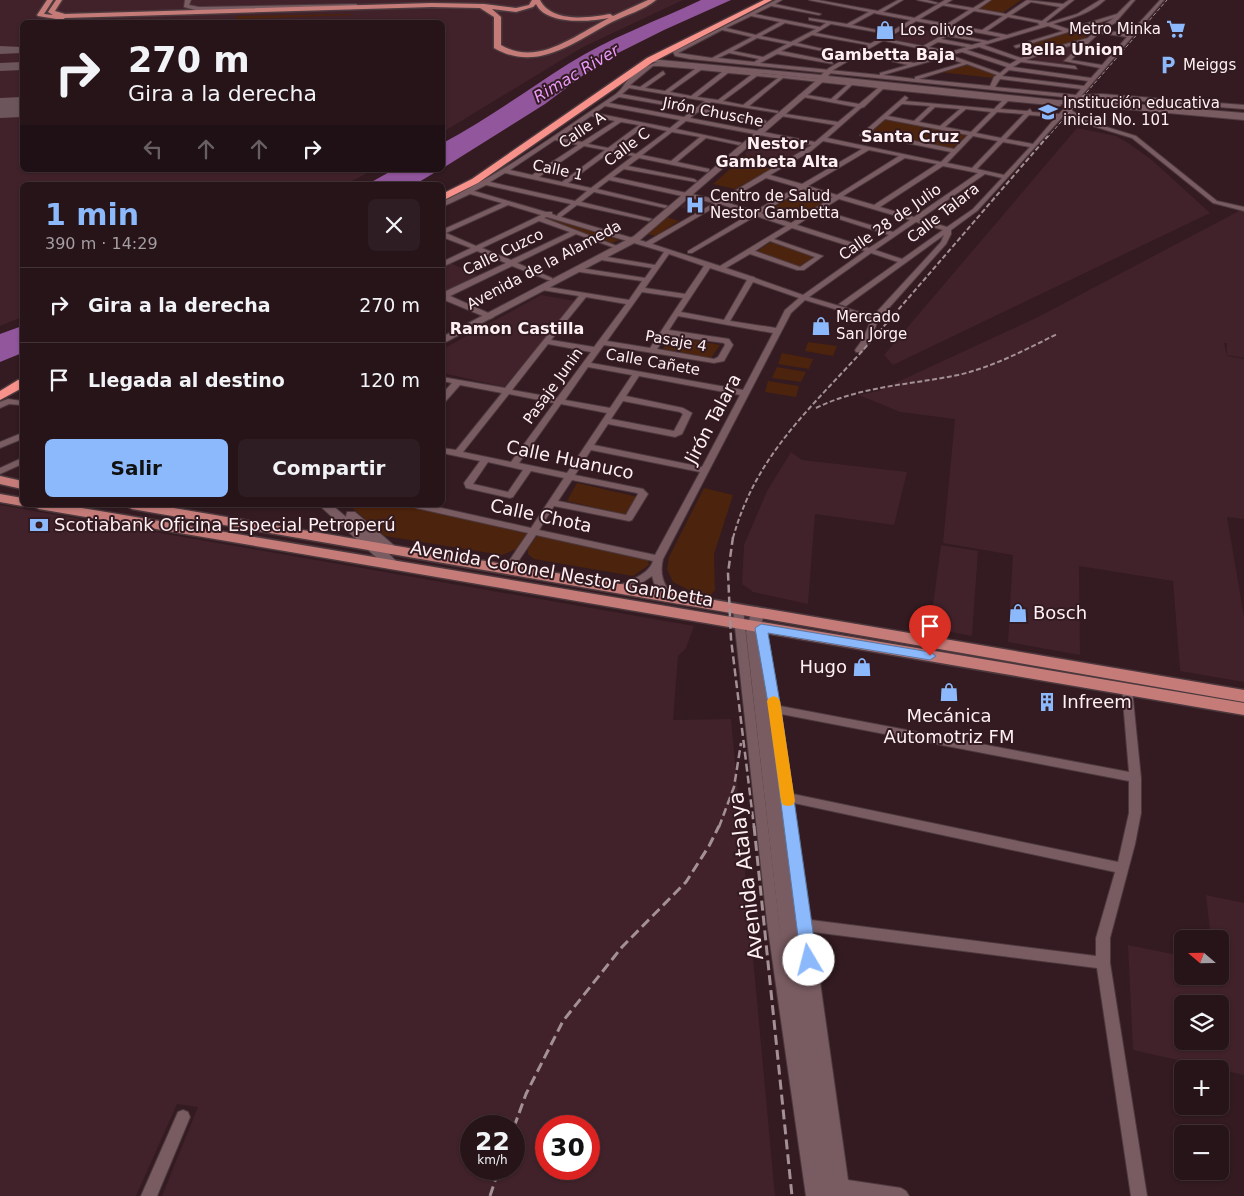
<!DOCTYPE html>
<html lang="es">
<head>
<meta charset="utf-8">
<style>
  :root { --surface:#261419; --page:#2e1d22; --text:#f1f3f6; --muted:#a49ea2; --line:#423338; --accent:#8bb9fc }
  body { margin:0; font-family:"DejaVu Sans",sans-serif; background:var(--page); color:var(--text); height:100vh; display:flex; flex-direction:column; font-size:19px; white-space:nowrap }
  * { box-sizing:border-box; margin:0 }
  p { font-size:16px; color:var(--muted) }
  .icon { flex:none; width:28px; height:28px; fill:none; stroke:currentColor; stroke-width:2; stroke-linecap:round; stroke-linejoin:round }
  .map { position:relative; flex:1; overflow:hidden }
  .drawer { position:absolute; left:20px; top:182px; width:425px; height:325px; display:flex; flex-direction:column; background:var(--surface); border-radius:8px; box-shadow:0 1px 4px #0004,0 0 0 1px var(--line) }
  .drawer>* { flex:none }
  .top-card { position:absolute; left:20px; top:20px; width:425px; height:152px; border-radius:8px; box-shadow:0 1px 4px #0004,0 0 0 1px var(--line); background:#261419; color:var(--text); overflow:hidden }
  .needle { width:32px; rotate:290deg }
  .tools { position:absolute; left:1174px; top:930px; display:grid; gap:10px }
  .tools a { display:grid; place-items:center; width:55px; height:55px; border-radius:8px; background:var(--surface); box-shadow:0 1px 4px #0004,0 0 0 1px var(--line); font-size:25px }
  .speed { position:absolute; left:460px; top:1115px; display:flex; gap:10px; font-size:25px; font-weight:700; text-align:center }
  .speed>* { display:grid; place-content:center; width:65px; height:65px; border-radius:50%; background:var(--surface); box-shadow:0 1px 4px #0004,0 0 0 1px var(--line); line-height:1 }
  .speed small { font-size:12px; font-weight:400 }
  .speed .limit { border:8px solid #d22; background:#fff; color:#111 }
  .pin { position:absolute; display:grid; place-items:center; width:42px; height:42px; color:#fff; margin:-51px -21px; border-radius:50% 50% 50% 0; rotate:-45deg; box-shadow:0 0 5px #0007 }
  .pin .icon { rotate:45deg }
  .me { position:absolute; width:55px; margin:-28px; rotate:352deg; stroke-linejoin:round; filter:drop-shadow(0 0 4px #0008) }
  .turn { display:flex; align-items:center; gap:18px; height:105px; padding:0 25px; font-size:22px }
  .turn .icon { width:65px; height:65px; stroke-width:2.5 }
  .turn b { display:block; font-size:35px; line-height:42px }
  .lanes { display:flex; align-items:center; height:48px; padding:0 25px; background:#0003; justify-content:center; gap:25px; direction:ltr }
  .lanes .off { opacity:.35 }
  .round { display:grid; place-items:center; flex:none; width:52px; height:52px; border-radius:8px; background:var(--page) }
  .overview { display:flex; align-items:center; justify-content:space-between; height:85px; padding:0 25px }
  h1 { font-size:30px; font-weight:700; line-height:38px; color:var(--accent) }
  .button { display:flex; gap:10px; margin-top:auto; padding:10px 25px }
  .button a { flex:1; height:58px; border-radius:8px; background:var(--accent); color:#111; font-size:20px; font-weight:700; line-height:58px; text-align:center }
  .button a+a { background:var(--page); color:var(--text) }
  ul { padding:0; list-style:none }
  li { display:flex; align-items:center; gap:15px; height:75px; padding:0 25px; border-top:1px solid var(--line) }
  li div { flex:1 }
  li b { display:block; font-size:19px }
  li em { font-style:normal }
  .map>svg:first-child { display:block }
  .built { fill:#41222a; fill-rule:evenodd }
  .green { fill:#4c230c }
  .water { fill:#92569d }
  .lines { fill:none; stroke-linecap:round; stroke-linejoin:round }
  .taxiway { fill:#6c565b; fill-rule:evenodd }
  .runway { fill:#6c565b; fill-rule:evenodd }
  .street-casing { stroke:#4c393e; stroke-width:2 }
  .secondary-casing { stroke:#4c393e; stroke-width:2 }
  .primary-casing { stroke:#4c393e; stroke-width:3 }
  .highway-casing { stroke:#4c393e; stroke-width:3 }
  .street { fill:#795c62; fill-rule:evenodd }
  .secondary { fill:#795c62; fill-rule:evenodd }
  .primary { fill:#c57c79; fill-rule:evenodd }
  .highway { fill:#f79189; fill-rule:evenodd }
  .rail-far3 { stroke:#a49195; stroke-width:1; stroke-dasharray:4 2; stroke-linecap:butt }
  .rail-far2 { stroke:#a49195; stroke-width:2; stroke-dasharray:5 2.5; stroke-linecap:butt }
  .rail-far1 { stroke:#a49195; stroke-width:2.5; stroke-dasharray:8 4; stroke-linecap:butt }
  .rail { stroke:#a49195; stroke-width:3; stroke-dasharray:10 5; stroke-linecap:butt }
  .route { fill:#8bb9fc; stroke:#5a78a4 }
  .slow { fill:#f59e0b }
  .labels { text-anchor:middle; stroke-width:4; stroke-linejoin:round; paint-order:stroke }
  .far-poi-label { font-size:15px; fill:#fef0f3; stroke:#331b21; text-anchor:start }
  .far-street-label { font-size:15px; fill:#fef0f3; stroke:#331b21 }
  .far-neighbourhood-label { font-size:16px; font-weight:bold; fill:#fef0f3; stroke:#331b21 }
  .far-water-label { font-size:16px; font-style:italic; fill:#eb9afa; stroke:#331b21 }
  .street-label { font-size:18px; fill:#fef0f3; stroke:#331b21 }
  .poi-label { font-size:18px; fill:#fef0f3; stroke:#331b21; text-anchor:start }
  .near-street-label { font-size:21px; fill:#fef0f3; stroke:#331b21 }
</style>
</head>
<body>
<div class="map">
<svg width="1244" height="1196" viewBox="0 0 1244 1196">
  <rect width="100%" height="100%" fill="#331b21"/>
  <g class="built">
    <polygon points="0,0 683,0 583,47 443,132 442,22 22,22 22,170 373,170 344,185 22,185 22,317 0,326"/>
    <polygon points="910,27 942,34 923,45 889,39"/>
    <polygon points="1073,45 1080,45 1063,61 1069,67 1030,62 1036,57"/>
    <polygon points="1077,128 1116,136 1128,143 1152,160 1210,213 893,365 884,355"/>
    <polygon points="769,136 811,144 811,145 784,161 746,155 745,153 765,137"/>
    <polygon points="692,198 708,202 711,203 695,212 680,207"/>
    <polygon points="1239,211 1244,211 1244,358 1227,355 1227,343 1224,343 1227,356 1244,359 1244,519 1227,517 1244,617 1244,682 1180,671 1173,581 1079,566 1080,655 1008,642 1013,555 943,543 955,419 900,412 859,395 878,391 1038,317"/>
    <polygon points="450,263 477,275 445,292 443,291 443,267"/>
    <polygon points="541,295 575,301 504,387 443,373 443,349"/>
    <polygon points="791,452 802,460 907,472 894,525 815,514 808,604 753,592 742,584 744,545 767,491"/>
    <path d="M0 505 694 626 686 648 678 656 673 720 731 719 775 1196H162L198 1107 177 1104 136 1196H0ZM471 1126H514V1169H471ZM546 1126H589V1169H546Z"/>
    <polygon points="941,545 978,551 972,636 930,628"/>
    <path d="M1206 895 1244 903V1075L1133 1050 1128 945 1182 956V976H1220V939H1211ZM1182 1004H1220V1041H1182Z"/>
  </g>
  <g class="green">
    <polygon points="992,0 1021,0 1001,14 977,9"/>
    <polygon points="349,14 353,15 236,19 237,16"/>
    <polygon points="1100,22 1108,23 1081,40 1038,53 1019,47"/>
    <polygon points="966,64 996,74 993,78 939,72"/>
    <polygon points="886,118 967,134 951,150 868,133"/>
    <polygon points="746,155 770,159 762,166 772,169 735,189 713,184"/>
    <polygon points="805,189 833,197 803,216 774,207"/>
    <polygon points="666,217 679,221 656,236 647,234"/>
    <polygon points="551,218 619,240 612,243 547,220"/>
    <polygon points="772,241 816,256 800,267 756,252"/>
    <polygon points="671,336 720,345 711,358 663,349"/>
    <polygon points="808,342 837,346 833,356 805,351"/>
    <polygon points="782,353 813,359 809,369 778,364"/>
    <polygon points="777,367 806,372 801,382 772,378"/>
    <polygon points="768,381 799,386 796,397 765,392"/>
    <polygon points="577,483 638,497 627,515 567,501"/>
    <polygon points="704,488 733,495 714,554 715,590 711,595 689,590 673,582 667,569 669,557"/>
    <polygon points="349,505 404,505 524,530 527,533 517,549 502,555 385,536"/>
    <polygon points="541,535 645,558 648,561 649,565 633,576 534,559 528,554 528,549 536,537"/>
  </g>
  <g class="water">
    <path d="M701 0H731L664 30 602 61 545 104 443 168V143C486 120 526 91 568 64 609 38 657 21 701 0Z"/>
    <polygon points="393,170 439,170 414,185 366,185"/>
    <polygon points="22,326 22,353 0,362 0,334"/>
  </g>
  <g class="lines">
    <g class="taxiway">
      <polygon points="0,46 22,47 22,53 0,54"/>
      <polygon points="22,62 22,70 0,71 0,63"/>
    </g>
    <polygon class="runway" points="22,97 22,117 0,118 0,98"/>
    <g class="street-casing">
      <g id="street">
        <path d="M776 0H782L775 4 821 14 819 15 771 6 755 14 820 27 826 23 809 20V18L847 24 869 12 809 0H818L878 11 898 0H903L883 12 947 24 969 10 941 5 943 3 973 8 986 0H991L978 9 1006 14 1027 0 1063 4 1069 0H1074L1046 22 1048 23 1077 14 1100 0H1105C1090 14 1072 18 1053 24L1068 29 1117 14 1131 0H1135L1115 23 1103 30 1129 34 1160 0H1164L1082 95 1102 94 1244 105V109L1102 98 1079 99 1070 109 1087 121 1136 136 1217 201 1244 207V211L1213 203 1132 138 1083 123 1067 112 977 211 951 230V234L946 244 878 320 871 339 862 352H856L855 350 863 339 871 320 805 300 791 313 663 559C659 575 664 584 673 597L672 599H664L654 583 652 576 643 582 624 591 620 592 615 589 616 587C628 581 649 575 653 561L536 535 511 572H505L503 570 528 533 416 508 411 505H428L531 528 564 478 531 471 513 497 510 498 466 488 464 483 480 461 442 453V448L456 450 502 393 460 385 445 402H442V394L452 383 442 381V377L505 388 579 296 542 290V286L629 300 642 281 580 272 577 270 580 268 645 278 652 268 601 260 598 258 601 256 655 265 664 252 547 217 544 218 617 246 612 247 576 234 517 263 552 278V280H548L512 266 450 296 493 315 494 317 490 319 442 299V293L506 263 477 251 442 267V262L471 248 442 237V230L502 203 470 194 442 207V202C505 172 559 132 616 94 621 90 623 86 627 81 634 73 648 64 659 62L754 72 758 70 760 73 1058 103 1061 105 1060 106 1008 101 1000 109 1027 111 1030 109 1032 112 1059 114 1073 98 690 59 675 56 673 52ZM1031 2 1060 7 1042 21 1011 15ZM974 11 1003 16 982 30 952 25ZM874 13 878 14 1001 37 988 41 951 34 952 32 950 31 923 46 881 38V40L944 54 914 63 857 51V53L908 65 880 73V75L760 63 777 54 833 64 831 61 781 51 793 45 847 56 849 55 797 43 812 35 874 46 872 44 816 33 831 24 887 34V32L852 25ZM751 16 780 22 756 35 726 28ZM1008 17 1039 23 1038 24 1040 25 1007 35 987 31ZM1114 18 1096 30 1088 38 1047 49 1021 58 984 45 1048 26 1063 31 1014 46 1016 48ZM785 23 816 29 791 42 761 36ZM722 30 752 37 712 58 678 53ZM1099 33 1127 37 1102 65 1071 60ZM947 36 982 42 972 45 941 39ZM757 38 787 44 763 57 733 51ZM938 42 967 47 950 52 929 47ZM1084 42 1064 61 1100 68 1091 78 1013 67 1021 62 1077 69 1075 66 1026 60 1051 51ZM979 47 1017 60 1010 64 967 50ZM962 52 1007 67 1000 73 950 55ZM729 53 759 59 754 62 718 58ZM945 57 962 63 915 77V79L883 75ZM967 64 997 75 994 77 990 86 919 79ZM653 66H659L695 69 665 91 645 88 665 74 663 71 640 87 630 85ZM701 70 722 72 691 96 670 92ZM1009 70 1088 81 1084 86 1002 76ZM728 73 751 75 718 100 697 97ZM757 76 778 78 743 105 723 101ZM783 78 847 85 831 99 801 94 798 96 856 107 838 122 779 113 778 114 781 116 835 125 815 142 690 118 698 112 766 123V121L764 120 702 109 711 102 778 113V111L749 106ZM1000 79 1081 89 1076 95 995 87ZM852 85 878 88 859 104 836 100ZM629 88 705 101 696 108 622 94ZM883 89 1002 101 994 109 905 101 908 98 905 96 860 135 863 137 867 135 951 152 941 162 827 138 861 108 864 107ZM619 97 693 110 684 117 609 103ZM902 104 930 106 914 121 888 116ZM605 106 680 120 670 128 595 113ZM935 107 960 109 940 126 919 122ZM966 109 991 112 971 132 945 127ZM997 112 1024 114 1001 138 976 133ZM1029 115 1056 117 1033 144 1006 139ZM591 116 615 121 582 142 559 138ZM885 119 968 135 954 149 870 132ZM686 121 812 145 719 200 613 177 624 169 696 182 697 181 694 179 628 166 639 158 707 172 709 171V169L677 162 706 138 739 145 742 143 676 129ZM621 122 639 125 608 148 588 144ZM645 126 667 131 636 154 614 149ZM672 132 700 137 671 161 642 155ZM973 136 998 141 972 168 947 163ZM555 140 578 145 532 175 510 170ZM823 141 862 149 802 184 770 175 811 151ZM1003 142 1030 147 1004 175 977 169ZM584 146 605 150 562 182 539 177ZM869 150 899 156 837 195 808 186ZM610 152 633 156 591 188 568 183ZM905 158 937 164 874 205 843 196ZM943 166 978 173 914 217 880 207ZM505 173 587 191 575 201 490 182ZM985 174 1002 178 973 209 947 227 920 219ZM766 178 797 187 755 211 725 202ZM609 180 714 203 646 242 561 217 577 205 649 221 652 219 581 202 594 192 665 208 668 206 597 189ZM486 185 571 204 558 214 557 216 552 214V212H546L474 191ZM803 189 833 197 791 223 761 213ZM839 199 910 220 893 232 821 210ZM720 204 750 214 688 251V253H692L756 216 786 226 720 266 652 244ZM508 205 541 215 476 246 446 233ZM817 212 889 235 869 248 797 225ZM539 221 570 232 511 260 482 248ZM916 222 943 230 902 259 875 250ZM792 228 865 251 803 295 755 278 754 277 750 276 726 268 750 254 797 270H804L823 256 774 239ZM944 235 941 242 873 316 809 297 871 253 898 262 839 304 846 306ZM770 241 815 257 800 267 755 251ZM669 254 704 266 685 294 645 288ZM710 268 747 280 724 320 681 312ZM753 282 799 298 785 310 776 328 730 321ZM642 292 683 298 650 348 607 341ZM586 297 626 304 594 347 551 340ZM678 316 773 333 743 390 591 363 604 345 714 363 724 361 733 345 729 339 669 330ZM667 335 724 343 725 345 718 357 714 359 657 349ZM548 344 591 352 557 398 512 390ZM588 367 632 375 610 408 565 400ZM639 376 740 395 702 467 594 445 608 424 675 437 682 434 692 413 683 408 626 396ZM509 394 554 403 511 462 463 452ZM623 401 680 412 683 414 674 431 611 419ZM561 404 607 413 567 473 519 463ZM591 450 700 472 655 555 539 530 554 506 629 521 632 520 648 494 643 489 575 475ZM488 462 523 470 508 492 473 484ZM572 480 637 493 638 494 626 515 558 501Z"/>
        <polygon points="917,0 927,0 938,3 936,4"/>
        <polygon points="1083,102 1244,116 1244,120 1081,105 1081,103"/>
        <polygon points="8,399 22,401 22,405 9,404 0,408 0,402"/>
        <polygon points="22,433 22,439 0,448 0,442"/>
        <polygon points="22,458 22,464 0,474 0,468"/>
        <polygon points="738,606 743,609 779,922 822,1196 806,1196 767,922 733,609"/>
        <path d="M761 624 766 627 780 706 1129 772 1122 689 1123 686H1131L1132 689 1141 778V813L1135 844 1110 938V963L1147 1196H1131L1097 968 813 932 848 1180 901 1188 906 1191 909 1196H835L769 709 756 627ZM781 714 1129 781V813L1118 862 793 794ZM794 803 1115 872 1096 938V956L811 920Z"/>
        <polygon points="183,1110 188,1112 190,1117 157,1196 141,1196 178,1112"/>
      </g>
    </g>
    <g class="secondary-casing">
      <g id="secondary">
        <polygon points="185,0 191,0 189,5 199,7 356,4 359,6 356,8 199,11 184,7"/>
        <polygon points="945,0 952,0 833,70 828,76 1056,100 1109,102 1244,113 1244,117 1109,106 1056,104 825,80 640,240 442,344 442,337 634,236 818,79 652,62 650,61 650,59 821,75 829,68"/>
        <polygon points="319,505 332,505 346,517 347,512 355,512 397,548 399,551 397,554 389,554 401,566 399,569 389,569"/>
        <polygon points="757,607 762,609 764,612 760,632 797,924 841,1196 819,1196 779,924 746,632 752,609"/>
      </g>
    </g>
    <g class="primary-casing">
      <g id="primary">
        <path d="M47 0H53L44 14 53 15 48 12 56 0H62L55 11 65 14 432 3 484 4 516 8 529 5 532 0H540C552 23 589 18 610 14L613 16 648 0H656C644 10 626 15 612 22 574 42 537 73 494 48V17L480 8 432 7 65 18 62 20 38 16 37 15ZM536 4C546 25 589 22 609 18 575 35 538 67 501 45V17L492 9 516 12 533 7Z"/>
        <polygon points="0,476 22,481 22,489 0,484"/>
        <polygon points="0,494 22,498 22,505 26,505 22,506 0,502"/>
        <polygon points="32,505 64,505 1244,703 1244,715 39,509"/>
        <polygon points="125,505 156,505 1244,690 1244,702 132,509"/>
      </g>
    </g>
    <g class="highway-casing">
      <g id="highway">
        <polygon points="764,0 772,0 653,62 478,183 442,201 442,194 472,179 647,58"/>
        <polygon points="18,380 22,380 22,388 0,400 0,391"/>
      </g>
    </g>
    <use href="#street" class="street"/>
    <use href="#secondary" class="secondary"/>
    <use href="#primary" class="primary"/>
    <use href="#highway" class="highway"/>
    <polyline class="rail-far3" points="1047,138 1167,0"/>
    <g class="rail-far2">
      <path d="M816 408C861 386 909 385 958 375 993 367 1025 350 1057 334"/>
      <path d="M733 538C757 451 815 405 872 340 931 272 989 204 1048 136"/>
    </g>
    <g class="rail-far1">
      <polyline points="733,537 728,573 731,639 754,827"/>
      <polyline points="719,827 734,787 741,743"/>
    </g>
    <g class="rail">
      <polyline points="754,826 792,1196"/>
      <polyline points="514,1127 526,1094 563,1021 622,947 686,882 709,846 719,826"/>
      <polyline points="490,1196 499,1169"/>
    </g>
  </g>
  <polygon class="route" points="761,624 930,652 936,656 930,660 768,633 781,709 817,960 814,965 809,967 804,965 801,960 769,709 755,628"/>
  <polygon class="slow" points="774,696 778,698 780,701 795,801 793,805 788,806 783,805 781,801 767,701 769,698"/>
  <defs>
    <g id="supermarket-bare" transform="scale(1.5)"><path d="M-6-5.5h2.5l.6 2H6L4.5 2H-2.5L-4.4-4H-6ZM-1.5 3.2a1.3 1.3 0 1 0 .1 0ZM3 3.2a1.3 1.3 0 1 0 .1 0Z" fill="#8bb9fc" stroke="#331b21" stroke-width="2.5" paint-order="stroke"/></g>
    <g id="shop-bare" transform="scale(1.5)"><path d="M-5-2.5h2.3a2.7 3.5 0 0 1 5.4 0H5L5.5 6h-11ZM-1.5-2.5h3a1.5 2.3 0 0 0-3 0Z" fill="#8bb9fc" stroke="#331b21" stroke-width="2.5" paint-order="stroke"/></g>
    <g id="parking-bare" transform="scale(1.5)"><path d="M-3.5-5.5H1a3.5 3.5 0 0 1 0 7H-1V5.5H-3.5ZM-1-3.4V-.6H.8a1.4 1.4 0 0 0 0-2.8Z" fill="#8bb9fc" stroke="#331b21" stroke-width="2.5" paint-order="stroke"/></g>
    <g id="school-bare" transform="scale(1.5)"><path d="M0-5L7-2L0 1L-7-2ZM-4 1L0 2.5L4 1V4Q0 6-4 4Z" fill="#8bb9fc" stroke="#331b21" stroke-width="2.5" paint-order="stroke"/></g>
    <g id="hospital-bare" transform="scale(1.5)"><path d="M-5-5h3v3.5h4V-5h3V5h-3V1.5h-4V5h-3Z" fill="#8bb9fc" stroke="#331b21" stroke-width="2.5" paint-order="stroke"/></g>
    <g id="bank-bare" transform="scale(1.5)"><path d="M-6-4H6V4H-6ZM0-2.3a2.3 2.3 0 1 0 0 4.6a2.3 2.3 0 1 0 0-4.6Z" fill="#8bb9fc" stroke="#331b21" stroke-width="2.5" paint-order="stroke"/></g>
    <g id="building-bare" transform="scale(1.5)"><path d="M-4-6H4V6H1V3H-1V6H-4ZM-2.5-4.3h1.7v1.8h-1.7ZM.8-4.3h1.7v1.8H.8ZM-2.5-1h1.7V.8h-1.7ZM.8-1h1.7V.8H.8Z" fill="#8bb9fc" stroke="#331b21" stroke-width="2.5" paint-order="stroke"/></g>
  </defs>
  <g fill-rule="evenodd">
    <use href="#supermarket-bare" x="1176" y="29"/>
    <use href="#shop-bare" x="885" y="30"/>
    <use href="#parking-bare" x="1168" y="65"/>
    <use href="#school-bare" x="1048" y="112"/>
    <use href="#hospital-bare" x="695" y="205"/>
    <use href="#shop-bare" x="821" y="326"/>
    <use href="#bank-bare" x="39" y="525"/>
    <use href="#shop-bare" x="1018" y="613"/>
    <use href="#shop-bare" x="862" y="667"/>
    <use href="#shop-bare" x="949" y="692"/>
    <use href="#building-bare" x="1047" y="702"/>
  </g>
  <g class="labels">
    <g class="far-poi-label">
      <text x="1161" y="34" text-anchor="end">Metro Minka</text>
      <text x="900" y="35">Los olivos</text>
      <text x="1183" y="70">Meiggs</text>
      <text x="1063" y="108">Institución educativa<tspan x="1063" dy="17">inicial No. 101</tspan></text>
      <text x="710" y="201">Centro de Salud<tspan x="710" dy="17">Nestor Gambetta</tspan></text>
      <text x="836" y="322">Mercado<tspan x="836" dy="17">San Jorge</tspan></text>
    </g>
    <g class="far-street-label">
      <text transform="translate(713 112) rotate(11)" y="5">Jirón Chusche</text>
      <text transform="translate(582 130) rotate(-34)" y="5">Calle A</text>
      <text transform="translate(627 147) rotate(-37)" y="5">Calle C</text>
      <text transform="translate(558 170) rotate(12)" y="5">Calle 1</text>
      <text transform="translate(943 213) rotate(-38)" y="5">Calle Talara</text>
      <text transform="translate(890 222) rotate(-35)" y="5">Calle 28 de Julio</text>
      <text transform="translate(503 252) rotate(-26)" y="5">Calle Cuzco</text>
      <text transform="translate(544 265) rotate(-28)" y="5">Avenida de la Alameda</text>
      <text transform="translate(676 341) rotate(10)" y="5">Pasaje 4</text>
      <text transform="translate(653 362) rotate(10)" y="5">Calle Cañete</text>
      <text transform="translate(553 386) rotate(-54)" y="5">Pasaje Junin</text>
    </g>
    <g class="far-neighbourhood-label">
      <text x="1072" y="55">Bella Union</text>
      <text x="888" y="60">Gambetta Baja</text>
      <text x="910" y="142">Santa Cruz</text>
      <text x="777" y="149">Nestor<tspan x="777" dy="18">Gambeta Alta</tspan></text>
      <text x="517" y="334">Ramon Castilla</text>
    </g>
    <g class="far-water-label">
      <text transform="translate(576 73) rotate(-31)" y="6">Rimac River</text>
    </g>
    <g class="street-label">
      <text transform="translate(713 419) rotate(-62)" y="6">Jirón Talara</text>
      <text transform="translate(570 460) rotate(12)" y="6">Calle Huanuco</text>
      <text transform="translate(541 516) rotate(12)" y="6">Calle Chota</text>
      <text transform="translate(562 574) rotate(10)" y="6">Avenida Coronel Nestor Gambetta</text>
    </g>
    <g class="poi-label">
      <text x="54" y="531">Scotiabank Oficina Especial Petroperú</text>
      <text x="1033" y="619">Bosch</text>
      <text x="847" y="673" text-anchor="end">Hugo</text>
      <text x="1062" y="708">Infreem</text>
      <text x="949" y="722" text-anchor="middle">Mecánica<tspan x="949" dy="21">Automotriz FM</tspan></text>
    </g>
    <g class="near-street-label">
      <text transform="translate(746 876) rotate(-97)" y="7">Avenida Atalaya</text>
    </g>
  </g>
</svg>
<div class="tools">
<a><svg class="needle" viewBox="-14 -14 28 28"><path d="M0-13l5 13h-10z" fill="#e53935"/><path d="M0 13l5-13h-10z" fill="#a49ea2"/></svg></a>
<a><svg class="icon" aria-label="layers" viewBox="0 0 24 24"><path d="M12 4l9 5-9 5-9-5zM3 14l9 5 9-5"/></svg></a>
<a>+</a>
<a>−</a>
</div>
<div class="speed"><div>22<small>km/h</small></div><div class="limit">30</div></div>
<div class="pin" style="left:930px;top:656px;background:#d93025"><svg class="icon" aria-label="arrive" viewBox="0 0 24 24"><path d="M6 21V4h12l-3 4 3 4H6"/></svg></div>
<svg class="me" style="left:809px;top:960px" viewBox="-20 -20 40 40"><circle r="19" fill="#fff"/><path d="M0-13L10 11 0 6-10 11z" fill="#8bb9fc"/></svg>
<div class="top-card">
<div class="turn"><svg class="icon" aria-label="right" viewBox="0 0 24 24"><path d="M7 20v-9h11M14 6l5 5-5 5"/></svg><div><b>270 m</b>Gira a la derecha</div></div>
<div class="lanes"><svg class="icon off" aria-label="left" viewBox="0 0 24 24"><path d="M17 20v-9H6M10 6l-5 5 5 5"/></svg><svg class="icon off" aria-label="ahead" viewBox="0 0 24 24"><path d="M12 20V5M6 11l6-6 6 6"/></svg><svg class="icon off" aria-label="ahead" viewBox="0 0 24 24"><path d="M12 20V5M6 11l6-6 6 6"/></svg><svg class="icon" aria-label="right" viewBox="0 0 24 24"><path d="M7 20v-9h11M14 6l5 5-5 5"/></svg></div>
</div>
<section class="drawer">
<div class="overview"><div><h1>1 min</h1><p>390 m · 14:29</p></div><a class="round"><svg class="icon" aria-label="close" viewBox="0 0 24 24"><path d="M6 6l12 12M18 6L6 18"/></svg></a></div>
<ul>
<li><svg class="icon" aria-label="right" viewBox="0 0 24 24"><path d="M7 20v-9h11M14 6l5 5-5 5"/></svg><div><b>Gira a la derecha</b></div><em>270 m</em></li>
<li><svg class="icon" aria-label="arrive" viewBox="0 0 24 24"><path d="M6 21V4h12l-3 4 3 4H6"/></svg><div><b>Llegada al destino</b></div><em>120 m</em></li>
</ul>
<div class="button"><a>Salir</a><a>Compartir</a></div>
</section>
</div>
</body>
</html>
